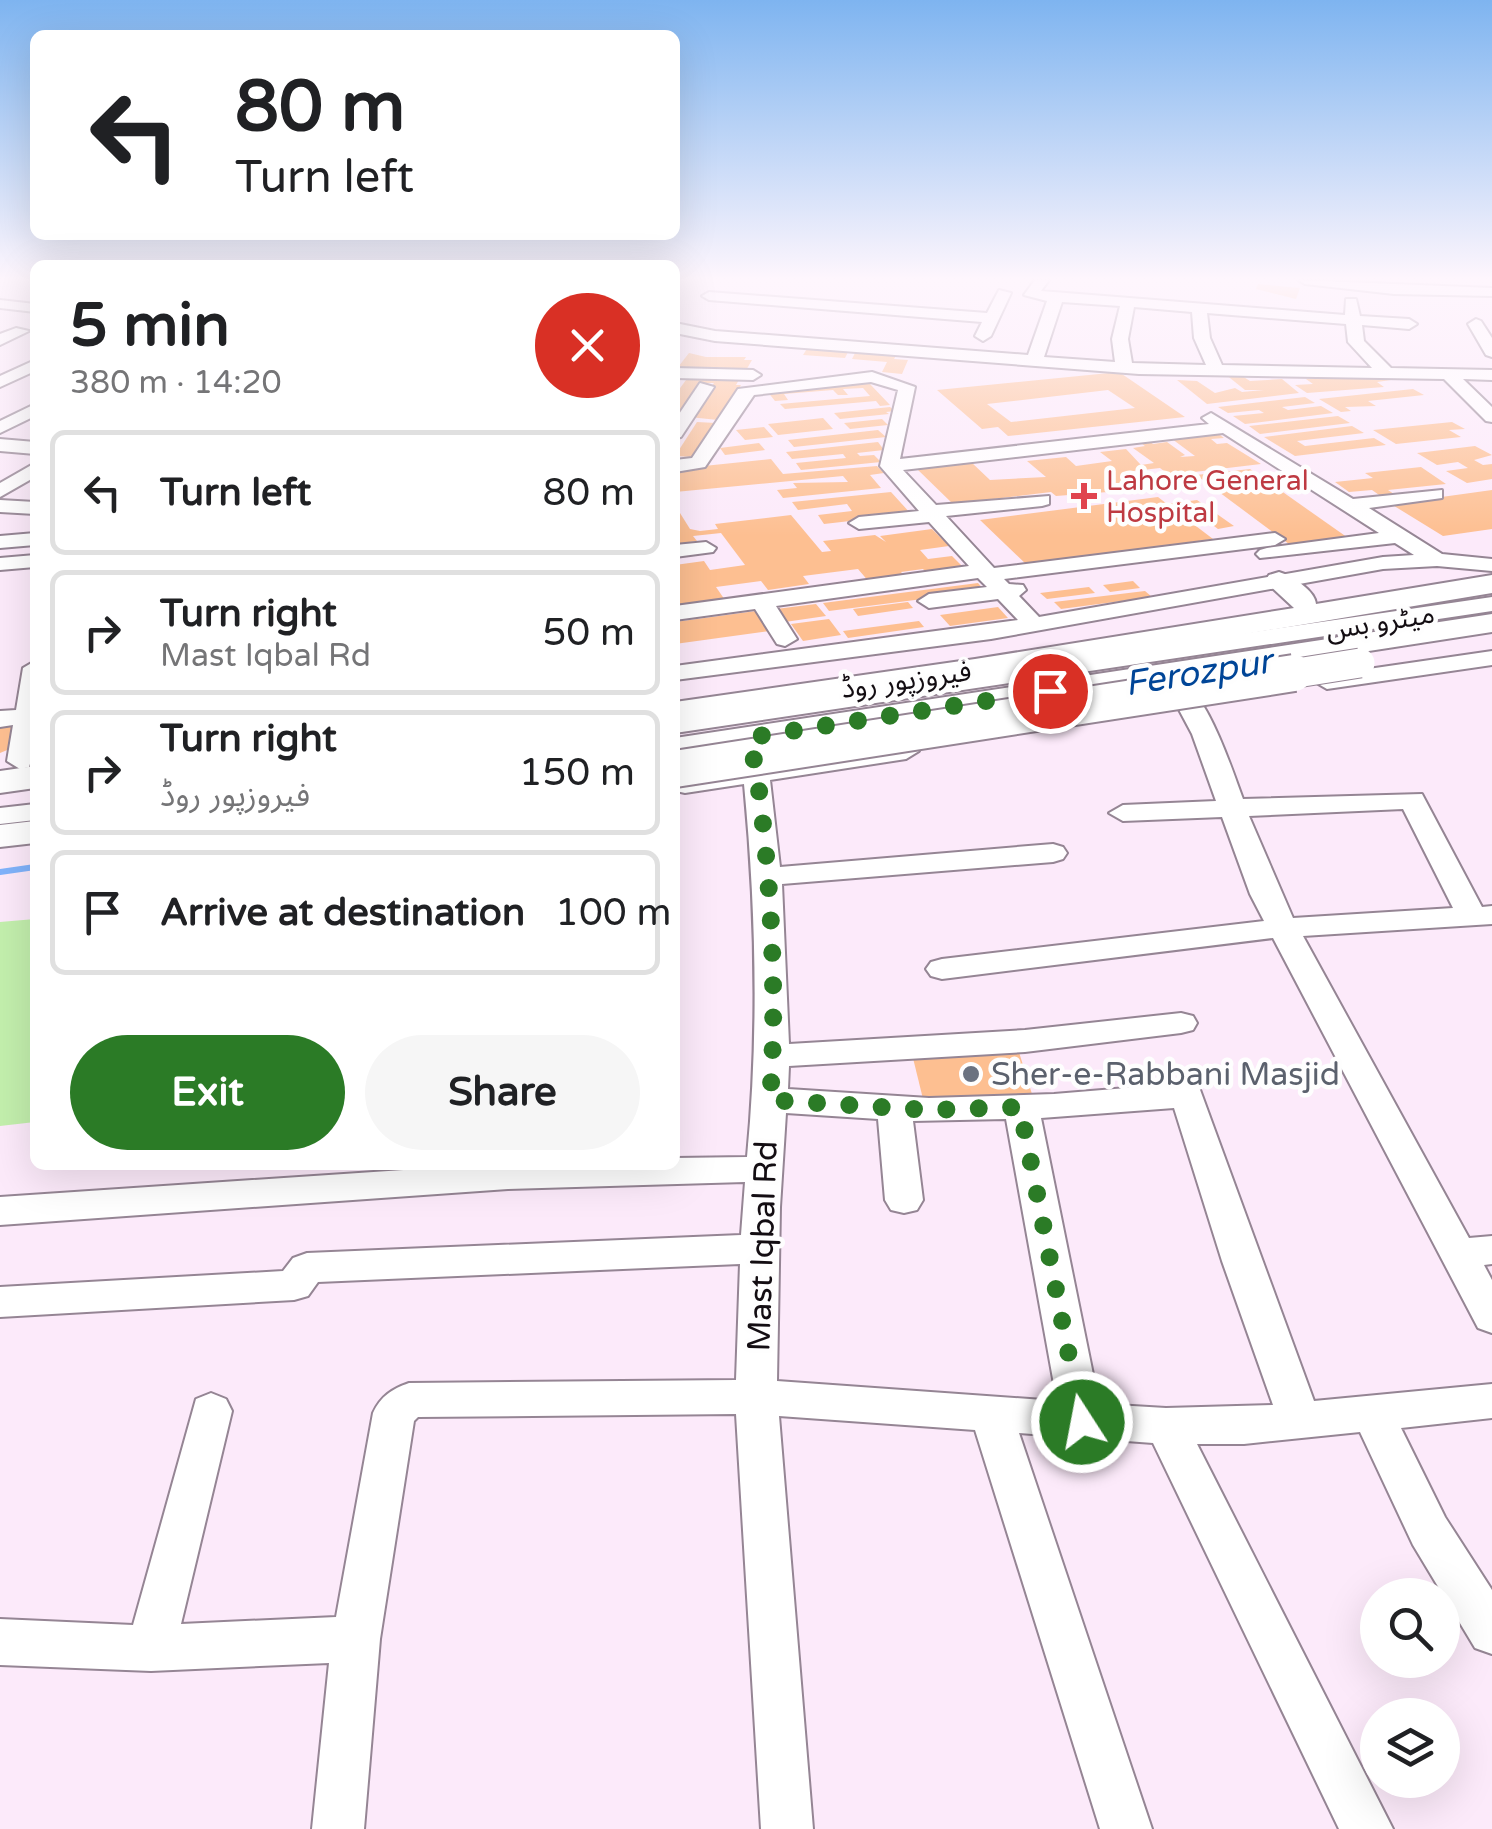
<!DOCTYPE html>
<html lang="en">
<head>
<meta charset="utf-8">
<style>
  :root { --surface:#fff; --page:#f6f6f6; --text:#202124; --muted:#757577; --line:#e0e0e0; --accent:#2b7b26 }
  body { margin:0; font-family:"Varela Round","Noto Sans Arabic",sans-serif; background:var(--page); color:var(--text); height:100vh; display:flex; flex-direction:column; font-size:38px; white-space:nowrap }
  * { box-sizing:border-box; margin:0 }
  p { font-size:32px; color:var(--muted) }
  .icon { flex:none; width:55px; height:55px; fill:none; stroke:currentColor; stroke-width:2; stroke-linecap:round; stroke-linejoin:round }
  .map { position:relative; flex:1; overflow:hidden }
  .drawer { position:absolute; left:30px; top:260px; width:650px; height:910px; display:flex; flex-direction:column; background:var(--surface); border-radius:15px; box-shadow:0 10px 40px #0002 }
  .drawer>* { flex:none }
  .hud { position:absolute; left:30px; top:30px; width:650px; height:210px; border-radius:15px; box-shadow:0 10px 40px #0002; background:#fff; color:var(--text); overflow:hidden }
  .controls { position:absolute; left:1360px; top:1578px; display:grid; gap:20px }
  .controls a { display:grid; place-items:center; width:100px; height:100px; border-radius:50%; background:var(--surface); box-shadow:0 10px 40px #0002; font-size:50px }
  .pin { position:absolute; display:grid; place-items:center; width:85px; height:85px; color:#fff; margin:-42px; border:5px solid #fff; border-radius:50%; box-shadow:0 2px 10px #0007 }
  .me { position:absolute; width:110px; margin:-55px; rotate:349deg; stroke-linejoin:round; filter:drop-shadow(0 0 8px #0008) }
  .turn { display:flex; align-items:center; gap:35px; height:210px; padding:0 40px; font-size:45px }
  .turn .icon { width:130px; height:130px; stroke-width:2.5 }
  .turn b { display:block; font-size:70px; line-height:85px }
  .round { display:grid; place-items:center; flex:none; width:105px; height:105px; border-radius:52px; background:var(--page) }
  .headline { display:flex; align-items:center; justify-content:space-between; height:170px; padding:0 40px }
  h1 { font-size:60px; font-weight:700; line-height:75px }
  .primary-button { display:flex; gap:20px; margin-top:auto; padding:20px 40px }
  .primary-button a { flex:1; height:115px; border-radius:60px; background:var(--accent); color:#fff; font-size:40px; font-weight:700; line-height:115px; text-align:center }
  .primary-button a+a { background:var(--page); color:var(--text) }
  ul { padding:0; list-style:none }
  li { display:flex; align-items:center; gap:30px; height:125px; margin:0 20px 15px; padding:0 20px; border:5px solid var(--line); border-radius:15px }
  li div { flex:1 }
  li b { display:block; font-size:38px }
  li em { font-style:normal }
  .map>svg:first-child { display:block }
  .green { fill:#c3efad }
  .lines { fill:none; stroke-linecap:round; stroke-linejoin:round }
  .stream { stroke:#80b3fb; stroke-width:6 }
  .building { fill:#fdbf91; fill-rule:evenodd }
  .minor-casing { stroke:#958594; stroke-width:4 }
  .major-casing { stroke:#958594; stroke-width:4 }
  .minor { fill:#fff; fill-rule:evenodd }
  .major { fill:#fff; fill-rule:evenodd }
  .major-bridge-far1-casing { stroke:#958594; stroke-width:31; stroke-linecap:butt }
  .major-bridge-casing { stroke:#958594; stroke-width:40; stroke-linecap:butt }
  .major-bridge-far1 { stroke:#fff; stroke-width:29 }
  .major-bridge { stroke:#fff; stroke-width:36 }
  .route { stroke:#2b7b26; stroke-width:18; stroke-dasharray:0 32.4 }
  .health-dot { fill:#e0444e; stroke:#fefefe; stroke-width:4 }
  .worship-dot { fill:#6b7280; stroke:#fefefe; stroke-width:4 }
  .labels { text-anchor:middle; stroke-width:9; stroke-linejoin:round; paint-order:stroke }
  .far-health-label { font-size:28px; fill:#be3a42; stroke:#fefefe; text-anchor:start }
  .far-street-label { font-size:28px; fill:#130d12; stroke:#fefefe }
  .worship-label { font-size:32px; fill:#5b616d; stroke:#fefefe; text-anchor:start }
  .street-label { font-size:32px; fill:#130d12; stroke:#fefefe }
  .water-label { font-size:35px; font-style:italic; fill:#004597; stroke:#fefefe }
</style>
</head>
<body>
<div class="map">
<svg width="1492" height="1829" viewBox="0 0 1492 1829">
  <rect width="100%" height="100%" fill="#fceafa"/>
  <polygon class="green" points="35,919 35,1122 0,1126 0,922"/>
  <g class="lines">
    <polyline class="stream" points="0,872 35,867"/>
  </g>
  <g class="building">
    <polygon points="1258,284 1300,288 1296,299 1256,289"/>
    <polygon points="808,347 849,350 845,358 803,355"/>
    <polygon points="856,351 897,354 894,359 908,360 902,374 882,372 887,362 852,359"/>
    <polygon points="689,353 706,357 746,357 744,360 752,360 745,372 675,371"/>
    <path d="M1119 372 1185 417 1008 436 998 427 982 429 937 390ZM1108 390 1135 408 1011 422 987 404Z"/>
    <polygon points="1225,374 1239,374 1250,381 1282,379 1299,393 1207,404 1177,380 1197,381 1215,393 1235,388 1242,392 1264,390 1245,390"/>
    <polygon points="678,376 740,378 736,385 741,385 718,420 689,417 714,383 703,383 679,416 675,416 675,395 686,380 676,380"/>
    <polygon points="1418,376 1377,382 1384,387 1307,393 1295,385 1313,384 1306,379 1336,377"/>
    <polygon points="869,383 890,405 880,406 876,401 785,409 780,404 870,396 863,388 843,389 848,395 838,395 833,390 784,394 788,400 775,401 767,391"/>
    <polygon points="1413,389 1424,395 1368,401 1376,406 1345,407 1351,411 1341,412 1319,399"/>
    <polygon points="1305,397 1315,403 1282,407 1288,410 1321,406 1333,413 1245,424 1233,416 1264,413 1259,410 1228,413 1218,407"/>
    <polygon points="890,407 895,411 886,412 889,414 840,419 834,413"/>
    <polygon points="1338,416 1350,423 1260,434 1249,426"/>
    <polygon points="823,418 833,429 778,435 768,424"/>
    <polygon points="882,419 888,425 850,429 844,423"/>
    <polygon points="697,422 716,423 693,457 675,456"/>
    <polygon points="1452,422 1465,429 1449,430 1461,437 1396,444 1373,430"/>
    <polygon points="1352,426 1364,433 1297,441 1305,446 1374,438 1386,445 1295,456 1264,437"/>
    <polygon points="764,427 773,437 745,440 736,430"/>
    <polygon points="878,430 886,437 794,447 788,440"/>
    <polygon points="1215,431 1224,438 1211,439 1217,444 1227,443 1261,464 1169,475 1160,468 1125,472 1147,489 1056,496 1051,492 953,504 916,468 970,461 990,480 1046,477 1027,461 1066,457 1076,466 1112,461 1100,452 1126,449 1141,465 1154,463 1133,448 1145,446 1135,439 1145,438 1153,444 1167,442 1185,455 1180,457 1195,456 1168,436"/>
    <polygon points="878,442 884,450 857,453 860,456 874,455 881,462 801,470 796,463 846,458 843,454 792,459 786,452"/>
    <polygon points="759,443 765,450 725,455 720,448"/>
    <polygon points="1475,446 1492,455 1474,460 1483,465 1492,464 1492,479 1467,483 1446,471 1468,468 1458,462 1437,465 1417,453"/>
    <polygon points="771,459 783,474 877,466 884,473 870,475 881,488 783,498 777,490 797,488 793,483 848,482 843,476 675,492 675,469"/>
    <polygon points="1421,467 1446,484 1388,490 1397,496 1382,497 1372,490 1349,492 1335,482 1373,478 1365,473"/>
    <polygon points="1250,469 1351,540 1293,547 1196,475"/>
    <polygon points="1492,490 1492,529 1443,536 1391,504"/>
    <polygon points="891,492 911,514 824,524 818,515 852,511 847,504 798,510 792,502"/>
    <polygon points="1158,497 1167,504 1197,500 1234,526 1218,529 1186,505 1171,507 1213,539 1140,549 1146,553 1027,565 980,520"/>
    <polygon points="675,505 690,529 700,531 718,529 715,524 791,515 822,552 831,551 823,541 875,535 886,542 880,536 932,529 949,546 920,550 928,559 952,556 968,572 930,577 923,569 901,572 907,579 870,583 858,569 803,576 809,584 768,590 761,581 716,587 727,603 675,610 675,565 704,561 710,570 745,565 721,533 693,536 697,541 675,544"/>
    <polygon points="1133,581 1140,588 1110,592 1103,585"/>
    <polygon points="978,583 985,591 829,611 823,603"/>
    <polygon points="1089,587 1095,593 1047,599 1040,593"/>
    <polygon points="1145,591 1152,597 1061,609 1054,602"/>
    <polygon points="908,602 913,608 858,616 853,609"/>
    <polygon points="816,604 826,616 785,622 776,609"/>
    <polygon points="998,607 1008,618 950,626 940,615"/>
    <polygon points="756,611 770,631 675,644 675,622"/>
    <polygon points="829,619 841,635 803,641 791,624"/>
    <polygon points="919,621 924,627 848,638 843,631"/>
    <polygon points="17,721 12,748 0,753 0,723"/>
    <polygon points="1018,1049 1032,1094 923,1099 912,1054"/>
  </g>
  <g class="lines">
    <g class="minor-casing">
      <g id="minor">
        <path d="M1035 280H1049L1041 291 1345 315 1346 299H1356L1360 316 1409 319 1417 324 1409 329 1362 325 1364 341 1391 368 1492 370V380L1463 379 1492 407V422L1486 421 1444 379 1139 374 715 341 675 333V323L715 331 1028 355 1047 301 1024 295ZM1062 302 1120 306 1112 339 1115 362 1044 357ZM1134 307 1192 312 1194 338 1206 365 1132 363 1128 339ZM1207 313 1346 324 1348 342 1372 368 1222 365 1210 338Z"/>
        <polygon points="1298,280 1492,288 1492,296 1394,294 1305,284"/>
        <polygon points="999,290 1011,293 991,336 983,341 975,336 982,322 709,300 702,296 709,292 987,313"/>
        <polygon points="0,300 35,304 35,312 0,308"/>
        <polygon points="1476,319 1481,321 1492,338 1492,357 1486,355 1468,324"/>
        <polygon points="16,328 29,331 0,345 0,334"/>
        <polygon points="35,360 35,371 0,387 0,376"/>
        <polygon points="675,368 753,370 761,375 753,380 676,378"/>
        <path d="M872 372 915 387 900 459 1209 424 1202 418 1211 413 1353 499 1442 490V498L1369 508 1442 554 1492 559V571L1437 566 1383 569 991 639 675 680V666L1018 620 998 599 929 608 918 601 929 594 987 587 978 578 776 606 797 639 785 646 777 644 755 609 675 620V606L969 566 929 522 859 529 849 523 859 517 919 511 880 466 898 390 871 382 754 395 705 467 675 472V460L692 458 738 389ZM1223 433 1379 533 1267 548 1260 550 1256 554 1260 558 1395 543 1414 555 1383 557 1039 617 1019 596 1026 590 1023 585 1009 584 1004 579 1275 545 1285 539 1275 533 994 568 946 516 1042 506 1049 504V496L936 505 903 470Z"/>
        <polygon points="700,383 714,387 681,437 675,438 675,420"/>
        <polygon points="35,404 35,416 0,433 0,421"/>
        <polygon points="0,439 35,442 35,454 0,451"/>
        <polygon points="35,463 35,477 0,497 0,483"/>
        <polygon points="0,500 35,502 35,514 0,512"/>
        <polygon points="35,533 35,545 0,548 0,536"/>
        <polygon points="706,542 716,548 713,552 675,557 675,545"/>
        <polygon points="35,555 35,567 0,570 0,558"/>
        <polygon points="1492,597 1492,611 675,733 675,717"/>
        <polygon points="1492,651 1492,665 1327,689 1315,682 1327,675"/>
        <polygon points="35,661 35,748 29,767 20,769 7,761 13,725 0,727 0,711 16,710 23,668"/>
        <path d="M1165 670C1204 679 1230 765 1243 799L1422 794 1482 907 1492 906V924L1303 936 1469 1238 1492 1236V1264L1484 1265 1492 1280V1333L1478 1328 1273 938 942 979 931 976 926 969 931 962 942 959 1264 921 1250 894 1222 817 1123 821 1109 813 1123 805 1216 801 1192 734 1176 704 1153 677ZM1403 809 1453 908 1293 918 1249 816Z"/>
        <path d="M752 729 765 737 768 764 906 743 919 751 906 759 770 780 780 867 1053 844 1063 847 1067 853 1063 859 1053 862 782 884 789 1044 1025 1030 1181 1013 1193 1016 1197 1023 1193 1030 1181 1033 1025 1052 789 1066 788 1089 929 1098 1054 1094 1187 1083 1199 1087 1314 1401 1492 1384V1418L1401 1428 1445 1517 1492 1590V1654L1475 1648 1413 1545 1360 1432 1244 1444H1197L1393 1829H1339L1153 1443 1019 1433 1152 1829H1100L975 1430 779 1416 813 1829H761L736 1414 418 1417 414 1421 380 1639 364 1829H312L329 1663 151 1671 0 1665V1619L133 1625 196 1399 211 1393 226 1399 232 1411 181 1624 336 1617 373 1413C381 1396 392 1389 409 1383L736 1380 740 1264 318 1282 308 1296 294 1300 0 1317V1287L283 1271 293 1258 307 1253 741 1235 745 1182 508 1189 0 1225V1197L478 1165H675V1158L747 1157C759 1031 756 910 744 784L685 793 676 791 675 780 742 768 739 737ZM1174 1108 1222 1261 1273 1405 1166 1408 1099 1404 1041 1118ZM786 1113 878 1119 885 1200 891 1210 904 1213 917 1210 923 1200 913 1121 1006 1119 1057 1401 777 1381 780 1207Z"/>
        <polygon points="35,804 35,820 0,824 0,808"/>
      </g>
    </g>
    <g class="major-casing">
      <g id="major">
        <path d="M1279 572C1293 576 1315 591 1316 604L1492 575V593L975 679 675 722V702L975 659 1294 608 1265 581 1269 575Z"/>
        <polygon points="1492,614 1492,632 675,758 675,738"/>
        <polygon points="35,766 35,788 0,793 0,771"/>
        <polygon points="35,821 35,843 0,847 0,825"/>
      </g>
    </g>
    <use href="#minor" class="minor"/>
    <use href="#major" class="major"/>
    <g class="major-bridge-far1-casing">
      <polyline id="major-bridge-far1" points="1278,676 1360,663"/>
    </g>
    <g class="major-bridge-casing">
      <polyline id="major-bridge" points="675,769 1294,673"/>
    </g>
    <use href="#major-bridge-far1" class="major-bridge-far1"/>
    <use href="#major-bridge" class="major-bridge"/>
  </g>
  <linearGradient id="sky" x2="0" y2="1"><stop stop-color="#7eb4f0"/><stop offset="0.52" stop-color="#fef6fd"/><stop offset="1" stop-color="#fef6fd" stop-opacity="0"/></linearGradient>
  <rect width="1492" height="536" fill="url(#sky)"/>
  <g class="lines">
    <path class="route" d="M1050 691 752 737C752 760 759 783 761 806 772 902 777 1003 770 1100L929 1110 1020 1107 1082 1422"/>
  </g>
  <path class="health-dot" d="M1079 481h10v10h10v10h-10v10h-10v-10h-10v-10h10z"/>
  <circle class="worship-dot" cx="971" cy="1074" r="10"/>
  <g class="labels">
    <g class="far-health-label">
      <text x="1106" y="490">Lahore General<tspan x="1106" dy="32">Hospital</tspan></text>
    </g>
    <g class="far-street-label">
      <text transform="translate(1380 621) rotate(-9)" y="10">میٹرو بس</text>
      <text transform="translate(906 679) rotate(-8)" y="10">فیروزپور روڈ</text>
    </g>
    <g class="worship-label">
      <text x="991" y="1085">Sher-e-Rabbani Masjid</text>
    </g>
    <g class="street-label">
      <text transform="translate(762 1246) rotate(-88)" y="11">Mast Iqbal Rd</text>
    </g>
    <g class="water-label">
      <text transform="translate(1198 672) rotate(-9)" y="12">Ferozpur</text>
    </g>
  </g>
</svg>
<div class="controls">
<a><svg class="icon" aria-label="search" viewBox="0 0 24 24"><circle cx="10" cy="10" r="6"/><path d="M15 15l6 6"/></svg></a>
<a><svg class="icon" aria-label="layers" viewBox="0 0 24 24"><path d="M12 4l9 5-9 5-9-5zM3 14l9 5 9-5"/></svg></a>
</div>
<div class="pin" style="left:1050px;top:691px;background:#d93025"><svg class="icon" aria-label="arrive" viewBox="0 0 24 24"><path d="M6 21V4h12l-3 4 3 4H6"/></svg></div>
<svg class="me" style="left:1082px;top:1422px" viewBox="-20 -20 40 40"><circle r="17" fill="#2b7b26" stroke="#fff" stroke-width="3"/><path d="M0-11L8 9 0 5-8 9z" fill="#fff"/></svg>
<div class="hud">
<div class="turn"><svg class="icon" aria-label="left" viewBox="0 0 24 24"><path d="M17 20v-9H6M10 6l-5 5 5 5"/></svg><div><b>80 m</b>Turn left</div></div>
</div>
<section class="drawer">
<div class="headline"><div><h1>5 min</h1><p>380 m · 14:20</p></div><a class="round" style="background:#d93025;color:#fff"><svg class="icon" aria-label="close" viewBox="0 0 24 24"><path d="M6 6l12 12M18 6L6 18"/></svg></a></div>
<ul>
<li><svg class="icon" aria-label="left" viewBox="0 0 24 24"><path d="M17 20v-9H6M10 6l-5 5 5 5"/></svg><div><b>Turn left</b></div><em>80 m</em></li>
<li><svg class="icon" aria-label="right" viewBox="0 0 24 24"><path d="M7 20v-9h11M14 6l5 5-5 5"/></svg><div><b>Turn right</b><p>Mast Iqbal Rd</p></div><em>50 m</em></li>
<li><svg class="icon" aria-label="right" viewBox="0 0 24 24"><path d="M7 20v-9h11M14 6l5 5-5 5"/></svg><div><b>Turn right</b><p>فیروزپور روڈ</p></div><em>150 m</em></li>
<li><svg class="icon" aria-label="arrive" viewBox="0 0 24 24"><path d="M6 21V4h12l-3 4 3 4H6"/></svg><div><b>Arrive at destination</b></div><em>100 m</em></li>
</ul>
<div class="primary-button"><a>Exit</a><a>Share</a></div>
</section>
</div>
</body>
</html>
